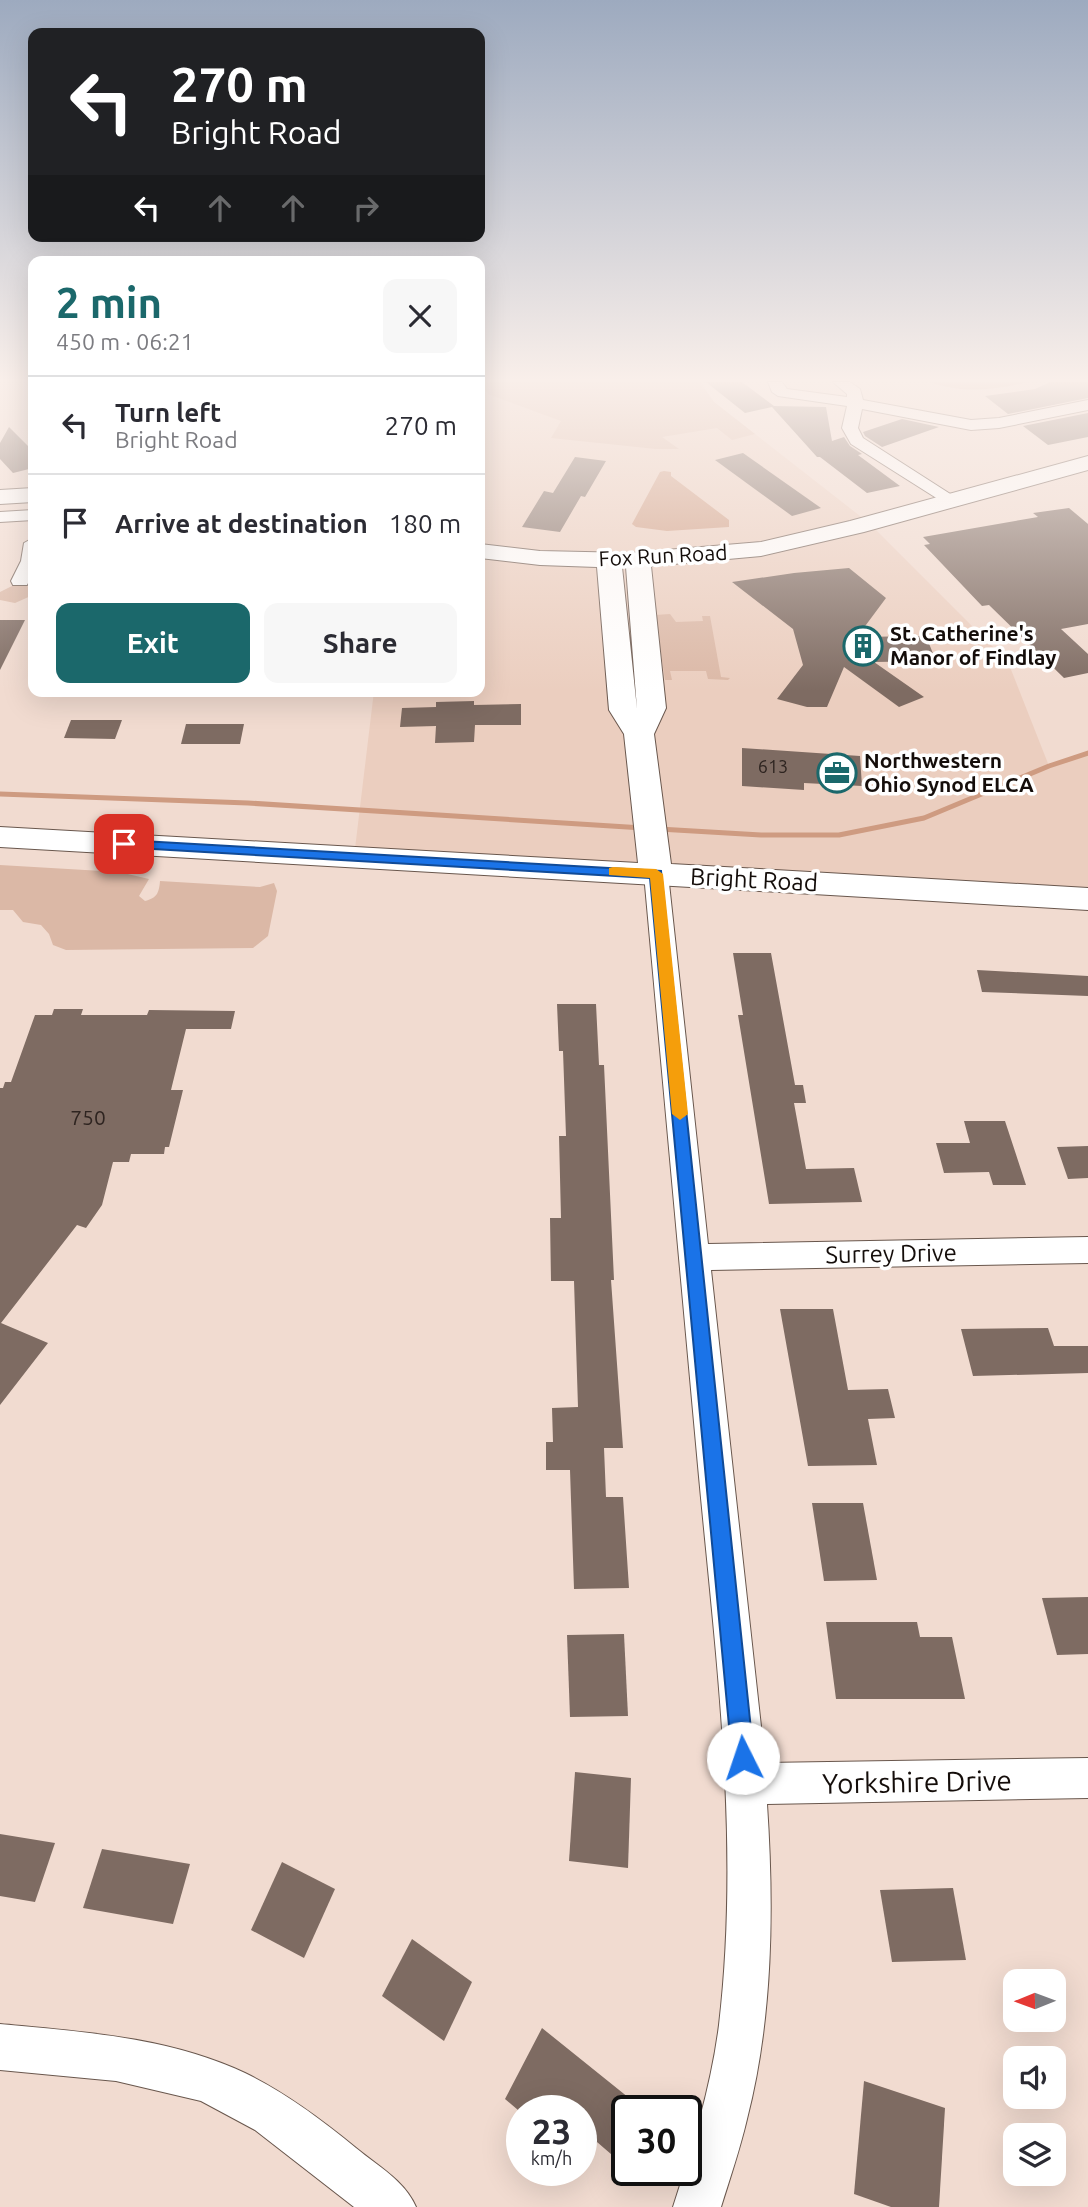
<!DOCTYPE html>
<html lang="en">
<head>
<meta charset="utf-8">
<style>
  :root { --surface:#fff; --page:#f7f7f7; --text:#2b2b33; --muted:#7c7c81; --line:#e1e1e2; --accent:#1b686b }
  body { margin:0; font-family:Ubuntu,sans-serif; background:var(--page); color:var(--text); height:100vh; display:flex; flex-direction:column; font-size:26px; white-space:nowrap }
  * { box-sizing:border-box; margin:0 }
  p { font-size:23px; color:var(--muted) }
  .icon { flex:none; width:38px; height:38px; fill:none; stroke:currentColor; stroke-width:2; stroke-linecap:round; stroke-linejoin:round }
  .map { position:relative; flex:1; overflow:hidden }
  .sheet { position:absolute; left:28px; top:256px; width:457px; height:441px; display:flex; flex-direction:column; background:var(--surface); border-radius:14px; box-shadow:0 7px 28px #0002 }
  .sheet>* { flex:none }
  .hud { position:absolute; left:28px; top:28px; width:457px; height:214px; border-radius:14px; box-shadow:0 7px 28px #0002; background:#202124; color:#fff; overflow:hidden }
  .needle { width:46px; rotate:269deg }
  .buttons { position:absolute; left:1003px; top:1969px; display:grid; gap:14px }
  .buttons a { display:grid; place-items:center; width:63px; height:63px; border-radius:14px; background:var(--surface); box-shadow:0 7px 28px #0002; font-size:35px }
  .speed { position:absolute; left:506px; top:2095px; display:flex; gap:14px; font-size:35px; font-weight:700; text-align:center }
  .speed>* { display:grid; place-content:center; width:91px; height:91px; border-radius:50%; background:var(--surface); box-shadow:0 7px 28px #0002; line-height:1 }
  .speed small { font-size:18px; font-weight:400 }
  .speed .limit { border:4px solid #111; border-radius:10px; background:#fff; color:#111 }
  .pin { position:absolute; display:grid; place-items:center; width:60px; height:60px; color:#fff; margin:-30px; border-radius:14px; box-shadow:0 4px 10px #0006 }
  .me { position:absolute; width:77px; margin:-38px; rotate:356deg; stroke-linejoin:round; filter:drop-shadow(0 0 5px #0008) }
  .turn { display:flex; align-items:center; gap:24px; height:147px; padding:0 28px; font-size:32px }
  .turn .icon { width:91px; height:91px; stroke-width:2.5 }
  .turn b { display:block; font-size:49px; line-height:60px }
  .lanes { display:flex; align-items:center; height:66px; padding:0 28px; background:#0003; justify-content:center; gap:35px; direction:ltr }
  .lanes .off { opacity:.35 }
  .round { display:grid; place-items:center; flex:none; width:74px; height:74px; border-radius:14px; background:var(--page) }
  .overview { display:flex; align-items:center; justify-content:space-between; height:119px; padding:0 28px }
  h1 { font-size:42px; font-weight:600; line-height:52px; color:var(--accent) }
  .button { display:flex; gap:14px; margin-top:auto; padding:14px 28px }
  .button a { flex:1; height:80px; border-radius:14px; background:var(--accent); color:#fff; font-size:28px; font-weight:600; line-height:80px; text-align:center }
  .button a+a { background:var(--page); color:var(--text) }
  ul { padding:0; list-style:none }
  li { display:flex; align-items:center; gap:21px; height:98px; padding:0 28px; border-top:2px solid var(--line) }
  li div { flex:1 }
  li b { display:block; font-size:26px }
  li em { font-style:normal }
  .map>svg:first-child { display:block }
  .built { fill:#ebcebf }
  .green { fill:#dbb8a6 }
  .water { fill:#ce9b81 }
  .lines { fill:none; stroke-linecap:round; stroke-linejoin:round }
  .stream { stroke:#ce9b81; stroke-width:5 }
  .building { fill:#7e6b62 }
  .street-casing { stroke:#69574d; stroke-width:2 }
  .secondary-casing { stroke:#69574d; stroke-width:2 }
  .street { fill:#fff; fill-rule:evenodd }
  .secondary { fill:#fff; fill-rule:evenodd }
  .route { fill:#1a73e8; stroke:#114b97; stroke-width:2 }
  .slow { fill:#f59e0b }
  .labels { text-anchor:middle; stroke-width:7; stroke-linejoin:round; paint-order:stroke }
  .far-number-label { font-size:18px; fill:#2e2420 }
  .far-street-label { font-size:21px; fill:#140d0a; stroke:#fff }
  .far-poi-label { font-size:21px; font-weight:bold; fill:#140d0a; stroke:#fff; text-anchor:start }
  .number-label { font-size:21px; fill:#2e2420 }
  .street-label { font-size:24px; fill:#140d0a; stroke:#fff }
  .near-street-label { font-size:28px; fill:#140d0a; stroke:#fff }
</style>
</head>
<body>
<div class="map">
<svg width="1088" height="2207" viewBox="0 0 1088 2207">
  <rect width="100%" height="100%" fill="#f1dbd0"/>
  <polygon class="built" points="499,382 700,382 714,402 869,523 1008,662 1049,766 1088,753 1088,899 354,857 374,691 480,691 480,384"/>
  <g class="green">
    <polygon points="499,382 700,382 714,402 755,434 732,440 717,428 662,437 679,449 656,449 551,438 561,421 488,394 480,384"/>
    <polygon points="14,585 25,585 33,589 33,595 15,603 0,600 0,592"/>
    <polygon points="670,614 676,622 703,621 702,616 710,616 721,677 730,678 728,680 708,679 706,671 670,671 672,680 665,680 655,615"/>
    <path d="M0 865 119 872 149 879 139 896 145 901C157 898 159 893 160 881L260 887 274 883 277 891 268 936 253 948 66 950 53 945 49 934 41 925 23 922 13 910H0Z"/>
  </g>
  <g class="water">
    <path d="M930 382H1028C994 390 963 394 930 382Z"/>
    <polygon points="664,471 671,472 671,476 729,520 729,527 667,531 636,527 632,524 660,472"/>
  </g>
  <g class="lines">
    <g class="stream">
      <polyline points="0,794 248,803 643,828"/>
      <polyline points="659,829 761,835 839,835 924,818 1049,766 1088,753"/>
    </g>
  </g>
  <g class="building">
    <polygon points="706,382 742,382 774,406 826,407 832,441 844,437 850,446 862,454 858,455 900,486 867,493 820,457 817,457 772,407 745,413"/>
    <polygon points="1050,382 1088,382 1088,398 1008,414 985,396 1035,389"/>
    <polygon points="1088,413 1088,437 1048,445 1023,426"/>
    <polygon points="902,419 939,427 882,447 865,436 863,432"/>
    <polygon points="9,427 33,451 33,468 13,473 0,459 0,443"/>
    <polygon points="743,453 821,508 792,516 715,460"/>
    <polygon points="575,457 606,461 585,497 581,496 560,532 522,527 544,491 553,493"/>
    <polygon points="1069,508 1088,524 1088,624 1061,629 1088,654 1088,673 1064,678 989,605 982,606 924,545 930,544 923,537 1038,517 1033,513"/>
    <polygon points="849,568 886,598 857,637 926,636 936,661 874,662 924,697 899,707 844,667 827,707 807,707 777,699 803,665 793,629 732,582 794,573"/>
    <polygon points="0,620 25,620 0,670"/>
    <polygon points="474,701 474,705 521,704 521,725 475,725 474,742 435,743 436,726 400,727 402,708 436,707 436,702"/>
    <polygon points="71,720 122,720 115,739 64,738"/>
    <polygon points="186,724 244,724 240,744 181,744"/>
    <polygon points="742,748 860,756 862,786 804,783 804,790 742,786"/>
    <polygon points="733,953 771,953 795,1085 803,1085 806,1103 794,1103 806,1169 854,1168 862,1202 769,1204 738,1015 743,1015"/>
    <polygon points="977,970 1088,976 1088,996 982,992"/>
    <polygon points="557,1004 596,1004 599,1065 604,1065 614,1280 611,1280 623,1448 604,1448 606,1497 623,1497 629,1588 574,1589 570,1470 546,1470 546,1442 553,1442 552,1408 578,1407 574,1281 551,1281 550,1218 561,1218 559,1136 566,1136 563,1051 559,1051"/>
    <polygon points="54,1009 83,1009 81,1015 147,1015 149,1010 235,1011 231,1029 186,1029 171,1090 183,1090 169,1147 165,1147 164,1154 131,1154 129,1162 113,1162 102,1205 86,1228 77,1225 1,1323 48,1343 0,1405 0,1088 3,1088 5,1082 11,1082 35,1015 52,1015"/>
    <polygon points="964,1121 1005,1121 1026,1185 993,1185 989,1172 944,1173 936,1143 970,1143"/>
    <polygon points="1088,1146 1088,1178 1068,1179 1057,1147"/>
    <polygon points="780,1309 833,1309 848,1390 888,1389 895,1418 868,1419 877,1465 808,1466"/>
    <polygon points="1048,1328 1054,1346 1088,1346 1088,1373 973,1376 961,1329"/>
    <polygon points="812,1503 863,1503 877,1580 824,1581"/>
    <polygon points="1088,1597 1088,1654 1057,1655 1042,1598"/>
    <polygon points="826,1622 917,1622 920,1637 952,1637 965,1699 836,1699"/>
    <polygon points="624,1634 628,1716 570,1717 567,1635"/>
    <polygon points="575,1772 631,1778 628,1868 569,1861"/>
    <polygon points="0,1834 55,1843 35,1902 0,1896"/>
    <polygon points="102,1849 190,1864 173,1924 83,1908"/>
    <polygon points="282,1862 335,1889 304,1958 251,1930"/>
    <polygon points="953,1888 966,1960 892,1962 880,1890"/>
    <polygon points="412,1939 472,1982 444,2041 382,1996"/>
    <polygon points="542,2028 644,2110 626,2110 626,2167 597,2142 581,2174 581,2110 518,2110 505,2099"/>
    <polygon points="864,2081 945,2108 939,2207 891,2207 854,2194"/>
  </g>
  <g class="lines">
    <g class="street-casing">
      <g id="street">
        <polygon points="768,382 782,382 787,389 847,397 847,394 833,382 850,382 860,389 863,400 971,420 999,418 1088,400 1088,410 999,428 971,430 862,409 858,428 863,438 955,497 958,501 955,505 949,506 851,444 842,428 847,406 778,396 772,392"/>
        <polygon points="33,510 33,520 0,522 0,512"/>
        <polygon points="33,538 33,573 27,585 13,585 11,581 21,561 24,543"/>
        <path d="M656 866 664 868 668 874 708 1244 1088 1237V1263L711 1270 765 1763 1088 1758V1798L767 1804C774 1908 773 2018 747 2119 740 2149 730 2178 721 2207H673C692 2148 711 2088 719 2025 741 1838 715 1652 698 1466 680 1269 662 1072 644 874L648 868Z"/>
        <path d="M0 2024C84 2032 168 2037 245 2073 286 2093 322 2120 356 2148 378 2166 405 2181 416 2207H354L255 2130 201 2101 116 2081 0 2070Z"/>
      </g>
    </g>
    <g class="secondary-casing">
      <g id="secondary">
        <path d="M1088 456V470L864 532 761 556 651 566 666 708 654 734 671 864 1088 888V910L0 847V827L638 863 624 734 609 710 597 567 540 565 480 558V544L540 551 630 553 761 542 850 521ZM622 567H626L637 709Z"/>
        <polygon points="33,488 33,502 0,504 0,490"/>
      </g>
    </g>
    <use href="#street" class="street"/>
    <use href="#secondary" class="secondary"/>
  </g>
  <linearGradient id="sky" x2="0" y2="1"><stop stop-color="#9daabf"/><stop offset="0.55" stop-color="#f9efea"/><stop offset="1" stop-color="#f9efea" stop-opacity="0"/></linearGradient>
  <rect width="1088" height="691" fill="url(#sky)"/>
  <polygon class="route" points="124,840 661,871 754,1758 751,1766 743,1769 735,1766 732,1758 650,878 119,847 117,844"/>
  <polygon class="slow" points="613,867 656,869 663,874 688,1114 680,1120 672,1114 650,878 609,875 609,868"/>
  <defs>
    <g id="building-ring" transform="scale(2.0125)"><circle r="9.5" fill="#fff" stroke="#1b686b" stroke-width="1.5"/><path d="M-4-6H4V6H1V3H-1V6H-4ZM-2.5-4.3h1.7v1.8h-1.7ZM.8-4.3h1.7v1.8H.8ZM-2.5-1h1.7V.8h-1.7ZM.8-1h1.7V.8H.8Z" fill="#1b686b"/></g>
    <g id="office-ring" transform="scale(2.0125)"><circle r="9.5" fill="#fff" stroke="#1b686b" stroke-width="1.5"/><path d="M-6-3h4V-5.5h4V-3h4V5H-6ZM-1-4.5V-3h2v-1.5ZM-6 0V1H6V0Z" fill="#1b686b"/></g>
  </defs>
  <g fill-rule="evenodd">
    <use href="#building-ring" x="863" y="646"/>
    <use href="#office-ring" x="837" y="773"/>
  </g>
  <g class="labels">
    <g class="far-number-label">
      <text x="773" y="773">613</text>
    </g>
    <g class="far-street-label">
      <text transform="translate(663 556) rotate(-3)" y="7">Fox Run Road</text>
    </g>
    <g class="far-poi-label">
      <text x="890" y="641">St. Catherine's<tspan x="890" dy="24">Manor of Findlay</tspan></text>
      <text x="864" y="768">Northwestern<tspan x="864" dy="24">Ohio Synod ELCA</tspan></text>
    </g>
    <g class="number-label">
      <text x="88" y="1125">750</text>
    </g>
    <g class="street-label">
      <text transform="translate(754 880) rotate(3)" y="8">Bright Road</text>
      <text transform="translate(891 1254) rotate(-1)" y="8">Surrey Drive</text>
    </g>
    <g class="near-street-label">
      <text transform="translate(917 1782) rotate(-1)" y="10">Yorkshire Drive</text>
    </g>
  </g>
</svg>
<div class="buttons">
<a><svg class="needle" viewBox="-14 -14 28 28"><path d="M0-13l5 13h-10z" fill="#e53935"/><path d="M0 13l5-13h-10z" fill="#7c7c81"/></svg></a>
<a><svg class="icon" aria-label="sound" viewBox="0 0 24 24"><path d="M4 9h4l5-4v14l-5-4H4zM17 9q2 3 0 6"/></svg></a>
<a><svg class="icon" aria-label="layers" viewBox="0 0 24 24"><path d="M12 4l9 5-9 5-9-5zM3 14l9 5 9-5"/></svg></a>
</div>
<div class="speed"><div>23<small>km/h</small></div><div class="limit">30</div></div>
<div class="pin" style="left:124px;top:844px;background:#d93025"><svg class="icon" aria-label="arrive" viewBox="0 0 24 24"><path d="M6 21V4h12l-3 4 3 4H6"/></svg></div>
<svg class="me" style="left:743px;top:1758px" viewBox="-20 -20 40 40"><circle r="19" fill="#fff"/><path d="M0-13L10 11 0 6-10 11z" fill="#1a73e8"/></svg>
<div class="hud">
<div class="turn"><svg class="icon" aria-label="left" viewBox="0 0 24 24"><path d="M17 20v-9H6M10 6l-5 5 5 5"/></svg><div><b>270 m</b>Bright Road</div></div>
<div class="lanes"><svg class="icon" aria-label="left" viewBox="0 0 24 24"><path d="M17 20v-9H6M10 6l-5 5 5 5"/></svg><svg class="icon off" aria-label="ahead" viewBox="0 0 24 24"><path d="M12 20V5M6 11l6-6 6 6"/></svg><svg class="icon off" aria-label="ahead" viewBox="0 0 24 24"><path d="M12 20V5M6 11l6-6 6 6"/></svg><svg class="icon off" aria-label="right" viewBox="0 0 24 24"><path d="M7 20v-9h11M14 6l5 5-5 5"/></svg></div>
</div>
<section class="sheet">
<div class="overview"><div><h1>2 min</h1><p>450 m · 06:21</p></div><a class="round"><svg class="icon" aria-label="close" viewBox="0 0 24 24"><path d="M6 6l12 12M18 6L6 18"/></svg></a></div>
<ul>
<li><svg class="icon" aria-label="left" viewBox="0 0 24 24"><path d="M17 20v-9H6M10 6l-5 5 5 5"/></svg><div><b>Turn left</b><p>Bright Road</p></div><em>270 m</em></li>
<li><svg class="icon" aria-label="arrive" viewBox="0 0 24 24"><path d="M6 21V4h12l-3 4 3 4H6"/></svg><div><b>Arrive at destination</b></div><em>180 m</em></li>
</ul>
<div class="button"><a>Exit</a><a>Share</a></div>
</section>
</div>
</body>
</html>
